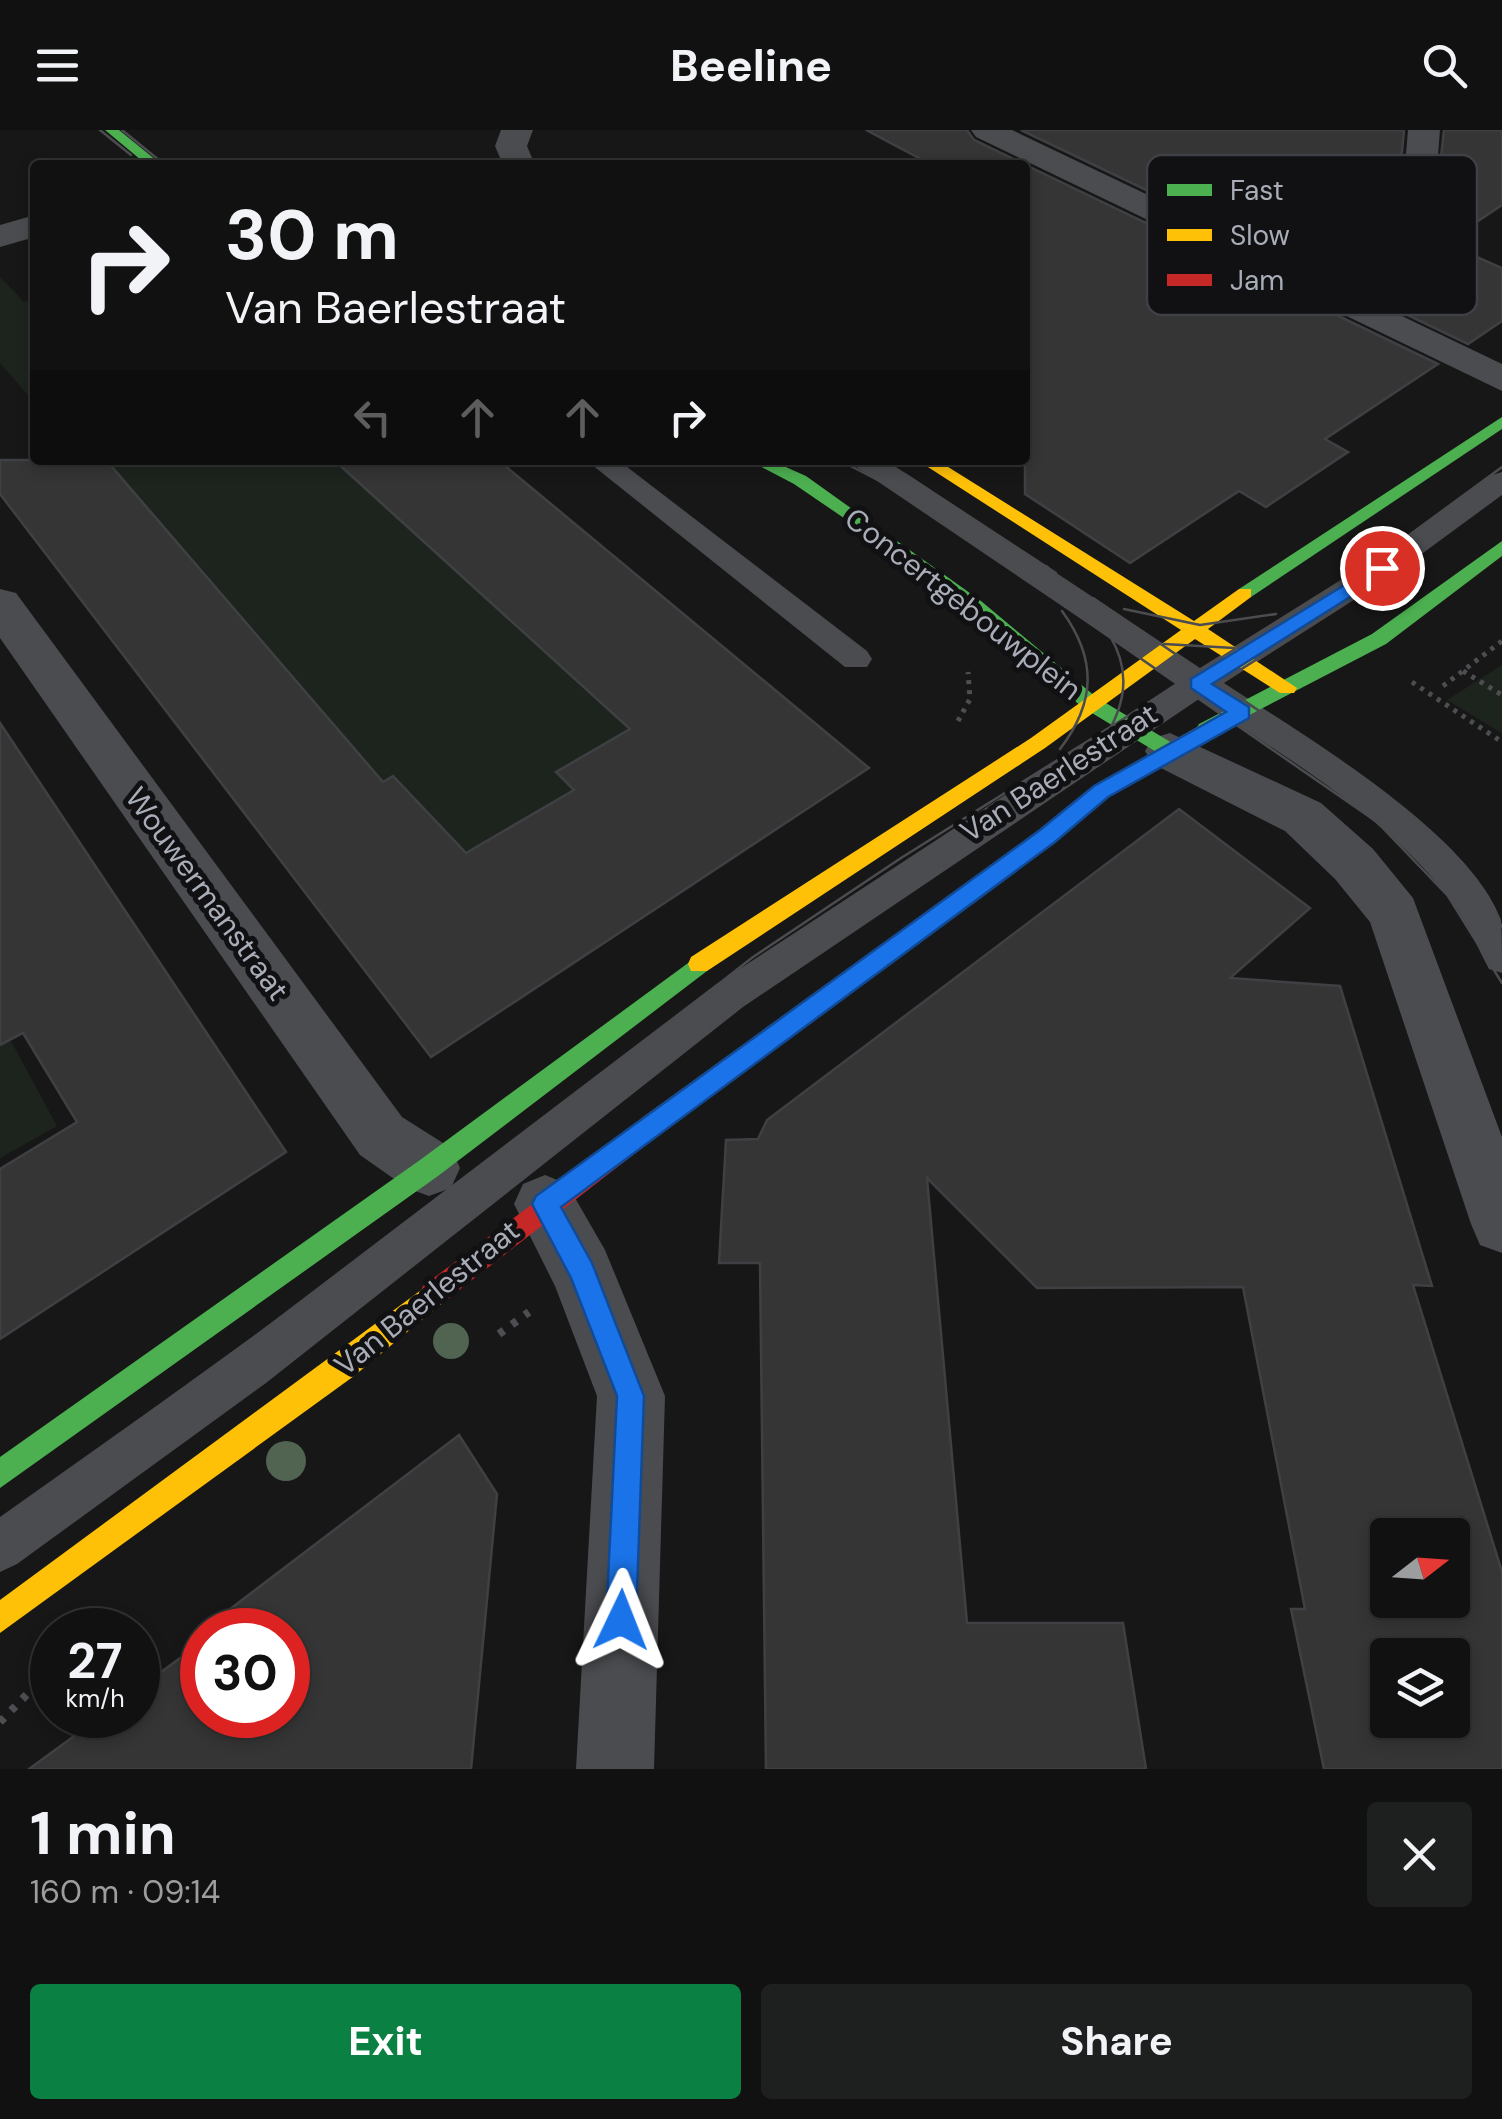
<!DOCTYPE html>
<html lang="en">
<head>
<meta charset="utf-8">
<style>
  :root { --surface:#111; --page:#1e1f1f; --text:#f1f3f6; --muted:#9c9d9f; --line:#303131; --accent:#0b8043 }
  body { margin:0; font-family:"DM Sans",sans-serif; background:var(--page); color:var(--text); height:100vh; display:flex; flex-direction:column; font-size:38px; white-space:nowrap }
  * { box-sizing:border-box; margin:0 }
  p { font-size:32px; color:var(--muted) }
  .icon { flex:none; width:55px; height:55px; fill:none; stroke:currentColor; stroke-width:2; stroke-linecap:round; stroke-linejoin:round }
  .map { position:relative; height:1639px; overflow:hidden }
  .sheet { display:flex; flex-direction:column; background:var(--surface); flex:1 }
  .sheet>* { flex:none }
  .hud { position:absolute; left:30px; top:30px; width:1000px; height:305px; border-radius:10px; box-shadow:0 5px 15px #0003,0 0 0 2px var(--line); background:#111; color:var(--text); overflow:hidden }
  .needle { width:65px; rotate:73deg }
  .tools { position:absolute; left:1370px; top:1388px; display:grid; gap:20px }
  .tools a { display:grid; place-items:center; width:100px; height:100px; border-radius:10px; background:var(--surface); box-shadow:0 5px 15px #0003,0 0 0 2px var(--line); font-size:50px }
  .speed { position:absolute; left:30px; top:1478px; display:flex; gap:20px; font-size:50px; font-weight:700; text-align:center }
  .speed>* { display:grid; place-content:center; width:130px; height:130px; border-radius:50%; background:var(--surface); box-shadow:0 5px 15px #0003,0 0 0 2px var(--line); line-height:1 }
  .speed small { font-size:25px; font-weight:400 }
  .speed .limit { border:15px solid #d22; background:#fff; color:#111 }
  .pin { position:absolute; display:grid; place-items:center; width:85px; height:85px; color:#fff; margin:-42px; border:5px solid #fff; border-radius:50%; box-shadow:0 2px 10px #0007 }
  .me { position:absolute; width:110px; margin:-55px; rotate:2deg; stroke-linejoin:round; filter:drop-shadow(0 0 8px #0008) }
  .turn { display:flex; align-items:center; gap:35px; height:210px; padding:0 30px; font-size:45px }
  .turn .icon { width:130px; height:130px; stroke-width:2.5 }
  .turn b { display:block; font-size:70px; line-height:85px }
  .lanes { display:flex; align-items:center; height:95px; padding:0 30px; background:#0003; justify-content:center; gap:50px; direction:ltr }
  .lanes .off { opacity:.35 }
  .round { display:grid; place-items:center; flex:none; width:105px; height:105px; border-radius:10px; background:var(--page) }
  .overview { display:flex; align-items:center; justify-content:space-between; height:170px; padding:0 30px }
  h1 { font-size:60px; font-weight:700; line-height:75px }
  .button { display:flex; gap:20px; margin-top:auto; padding:20px 30px }
  .button a { flex:1; height:115px; border-radius:10px; background:var(--accent); color:#fff; font-size:40px; font-weight:700; line-height:115px; text-align:center }
  .button a+a { background:var(--page); color:var(--text) }
  header { display:flex; justify-content:space-between; align-items:center; height:130px; padding:0 30px; background:var(--surface); font-size:45px; font-weight:700 }
  .map>svg:first-child { display:block }
  .green { fill:#1d241e }
  .building { fill:#353536; stroke:#3f4043; stroke-width:2.5; fill-rule:evenodd }
  .lines { fill:none; stroke-linecap:round; stroke-linejoin:round }
  .path-far1 { stroke:#4d4e52; stroke-width:5; stroke-dasharray:4 6; stroke-linecap:butt }
  .path { stroke:#4d4e52; stroke-width:8; stroke-dasharray:6 10; stroke-linecap:butt }
  .lane { fill:#4b4c50; fill-rule:evenodd }
  .street { fill:#4b4c50; fill-rule:evenodd }
  .fast { fill:#4caf50; fill-rule:evenodd }
  .slow { fill:#ffc107; fill-rule:evenodd }
  .jam { fill:#c62828; fill-rule:evenodd }
  .tram-far1 { stroke:#4b4c4f; stroke-width:2.5 }
  .tram { stroke:#4b4c4f; stroke-width:4 }
  .tree { fill:#506451 }
  .route { fill:#1a73e8; stroke:#114b97; stroke-width:2.5 }
  .labels { text-anchor:middle; stroke-width:10; stroke-linejoin:round; paint-order:stroke }
  .street-label { font-size:30px; fill:#a8adb8; stroke:#111113 }
  .key { fill:#111113; stroke:#3e4045; stroke-width:2.5 }
  .key-label { font-size:28px; fill:#a8adb8 }
</style>
</head>
<body>
<header><svg class="icon" aria-label="menu" viewBox="0 0 24 24"><path d="M4 6h16M4 12h16M4 18h16"/></svg>Beeline<svg class="icon" aria-label="search" viewBox="0 0 24 24"><circle cx="10" cy="10" r="6"/><path d="M15 15l6 6"/></svg></header>
<div class="map">
<svg width="1502" height="1639" viewBox="0 0 1502 1639">
  <rect width="100%" height="100%" fill="#171717"/>
  <g class="green">
    <polygon points="0,147 24,172 35,168 35,273 0,233"/>
    <polygon points="84,330 306,330 312,336 347,330 670,639 459,763"/>
    <polygon points="1502,535 1502,603 1447,570"/>
    <polygon points="0,891 57,996 0,1028"/>
  </g>
  <g class="building">
    <polygon points="866,0 967,0 974,10 1438,234 1325,309 1348,322 1266,377 1239,361 1130,433 1025,364 1025,35 932,35"/>
    <polygon points="1021,0 1404,0 1402,22 1392,35 1257,113"/>
    <polygon points="1444,0 1502,0 1502,75 1445,113 1502,138 1502,191 1468,214 1293,130 1420,55 1441,27"/>
    <polygon points="0,330 106,330 383,652 393,646 466,723 574,660 556,642 630,599 334,330 498,330 869,638 431,927 0,364"/>
    <polygon points="0,593 286,1022 0,1209 0,1039 77,992 23,903 0,915"/>
    <path d="M1179 679 1310 778 1230 848 1340 856 1432 1156 1413 1155 1502 1442V1639H1324L1291 1479H1305L1243 1157 1037 1158 927 1048 967 1493H1123L1146 1639H766L760 1133H719L726 1010 758 1009 767 990ZM1388 1405H1452V1470H1388ZM1388 1525H1452V1590H1388Z"/>
    <polygon points="459,1305 497,1364 471,1639 29,1639 103,1585 138,1585 138,1559 202,1512 202,1585 288,1585 288,1500 212,1500 231,1486 221,1486"/>
  </g>
  <g class="lines">
    <g class="path-far1">
      <polyline points="1463,541 1502,565"/>
      <polyline points="1412,552 1502,612"/>
      <polyline points="1443,556 1502,511"/>
      <polyline points="958,591 970,569 968,542"/>
    </g>
    <g class="path">
      <polyline points="499,1204 529,1182"/>
      <polyline points="0,1592 41,1550"/>
    </g>
    <g class="lane">
      <polygon points="586,330 618,330 867,521 872,529 867,537 845,537"/>
      <path d="M846 330H881L907 344 1200 538 1371 431 1492 345 1502 342V365L1393 445 1224 553C1301 604 1469 702 1501 790 1502 805 1502 828 1502 843L1489 839C1478 819 1469 796 1456 777 1391 688 1289 630 1199 569L743 877 266 1253 17 1434 0 1442V1387L234 1221 715 855 1176 553Z"/>
    </g>
    <g class="street">
      <polygon points="501,0 533,0 527,16 535,35 503,35 495,16"/>
      <polygon points="971,0 1012,0 1257,117 1394,38 1406,24 1408,0 1440,0 1438,25 1418,52 1285,130 1502,234 1502,261 976,7"/>
      <polygon points="35,85 35,107 0,117 0,95"/>
      <polygon points="0,459 16,463 402,987 451,1018 460,1038 451,1058 429,1066 407,1058 360,1025 0,508"/>
      <polygon points="1170,603 1321,673 1373,719 1413,768 1502,1007 1502,1123 1480,1115 1471,1094 1370,792 1335,749 1285,701 1153,634 1145,621 1153,608"/>
      <polygon points="545,1045 567,1054 605,1120 665,1266 654,1639 576,1639 597,1266 555,1156 514,1074 523,1054"/>
    </g>
    <g class="fast">
      <polygon points="105,0 119,0 162,35 147,35"/>
      <polygon points="1502,287 1502,299 1251,467 1239,467 1239,459"/>
      <polygon points="748,330 770,330 806,346 981,471 1096,567 1177,616 1180,621 1177,626 1163,626 1082,577 967,479 860,399 794,354"/>
      <polygon points="1502,411 1502,426 1386,514 1213,604 1199,604 1196,599 1199,594 1372,504"/>
      <polygon points="699,825 707,827 710,834 707,841 438,1046 0,1358 0,1327 420,1030"/>
    </g>
    <g class="slow">
      <polygon points="917,330 937,330 1194,491 1239,459 1251,459 1251,467 1208,499 1297,558 1294,563 1280,563 1195,509 1045,618 707,841 691,841 688,834 691,827 1031,608 1181,500"/>
      <polygon points="1206,592 1213,594 1216,599 1213,604 1108,666 1054,712 660,1004 651,1007 642,1004 639,996 642,988 1040,700 1094,656"/>
      <polygon points="432,1152 441,1156 445,1165 441,1174 354,1246 0,1503 0,1470"/>
    </g>
    <polygon class="jam" points="651,985 660,988 663,996 660,1004 441,1174 432,1178 423,1174 419,1165 423,1156"/>
    <g class="tram-far1">
      <polyline points="100,0 131,25"/>
      <polyline points="122,0 165,35"/>
      <polyline points="839,330 897,360 1377,692 1448,766 1502,853"/>
      <polyline points="883,330 1056,443"/>
      <polyline points="1093,468 1405,680 1475,750 1502,797"/>
      <polyline points="1124,479 1200,495 1276,484"/>
      <polyline points="1164,514 1234,518"/>
      <path d="M1060 619C1096 572 1097 529 1062 481"/>
      <polyline points="1098,631 1390,444 1502,362"/>
      <polyline points="426,1084 753,827 901,728 1363,439 1502,337"/>
      <path d="M476 1084 777 846 1085 635C1156 550 1120 501 1046 436"/>
    </g>
    <g class="tram">
      <polyline points="0,1392 429,1081"/>
      <polyline points="0,1433 479,1081"/>
    </g>
  </g>
  <g class="tree">
    <circle cx="451" cy="1211" r="18"/>
    <circle cx="286" cy="1331" r="20"/>
  </g>
  <polygon class="route" points="1382,432 1388,434 1388,443 1212,554 1249,577 1249,588 1108,667 1055,712 561,1077 592,1133 644,1266 636,1490 632,1501 621,1505 610,1501 606,1490 617,1266 571,1148 532,1074 536,1066 1040,700 1094,656 1226,582 1191,558 1191,549"/>
  <g class="labels">
    <g class="street-label">
      <text transform="translate(963 474) rotate(38)" y="10">Concertgebouwplein</text>
      <text transform="translate(1059 643) rotate(-33)" y="10">Van Baerlestraat</text>
      <text transform="translate(207 764) rotate(54)" y="10">Wouwermanstraat</text>
      <text transform="translate(427 1168) rotate(-39)" y="10">Van Baerlestraat</text>
    </g>
  </g>
  <rect x="1147" y="25" width="330" height="160" rx="15" class="key"/>
  <rect x="1167" y="54" width="45" height="12" fill="#4caf50"/>
  <rect x="1167" y="99" width="45" height="12" fill="#ffc107"/>
  <rect x="1167" y="144" width="45" height="12" fill="#c62828"/>
  <g class="key-label">
    <text x="1230" y="70">Fast</text>
    <text x="1230" y="115">Slow</text>
    <text x="1230" y="160">Jam</text>
  </g>
</svg>
<div class="tools">
<a><svg class="needle" viewBox="-14 -14 28 28"><path d="M0-13l5 13h-10z" fill="#e53935"/><path d="M0 13l5-13h-10z" fill="#9c9d9f"/></svg></a>
<a><svg class="icon" aria-label="layers" viewBox="0 0 24 24"><path d="M12 4l9 5-9 5-9-5zM3 14l9 5 9-5"/></svg></a>
</div>
<div class="speed"><div>27<small>km/h</small></div><div class="limit">30</div></div>
<div class="pin" style="left:1382px;top:438px;background:#d93025"><svg class="icon" aria-label="arrive" viewBox="0 0 24 24"><path d="M6 21V4h12l-3 4 3 4H6"/></svg></div>
<svg class="me" style="left:621px;top:1490px" viewBox="-20 -20 40 40"><path d="M0-17L14 15 0 8-14 15z" fill="#1a73e8" stroke="#fff" stroke-width="4"/></svg>
<div class="hud">
<div class="turn"><svg class="icon" aria-label="right" viewBox="0 0 24 24"><path d="M7 20v-9h11M14 6l5 5-5 5"/></svg><div><b>30 m</b>Van Baerlestraat</div></div>
<div class="lanes"><svg class="icon off" aria-label="left" viewBox="0 0 24 24"><path d="M17 20v-9H6M10 6l-5 5 5 5"/></svg><svg class="icon off" aria-label="ahead" viewBox="0 0 24 24"><path d="M12 20V5M6 11l6-6 6 6"/></svg><svg class="icon off" aria-label="ahead" viewBox="0 0 24 24"><path d="M12 20V5M6 11l6-6 6 6"/></svg><svg class="icon" aria-label="right" viewBox="0 0 24 24"><path d="M7 20v-9h11M14 6l5 5-5 5"/></svg></div>
</div>
</div>
<section class="sheet">
<div class="overview"><div><h1>1 min</h1><p>160 m · 09:14</p></div><a class="round"><svg class="icon" aria-label="close" viewBox="0 0 24 24"><path d="M6 6l12 12M18 6L6 18"/></svg></a></div>
<div class="button"><a>Exit</a><a>Share</a></div>
</section>
</body>
</html>
